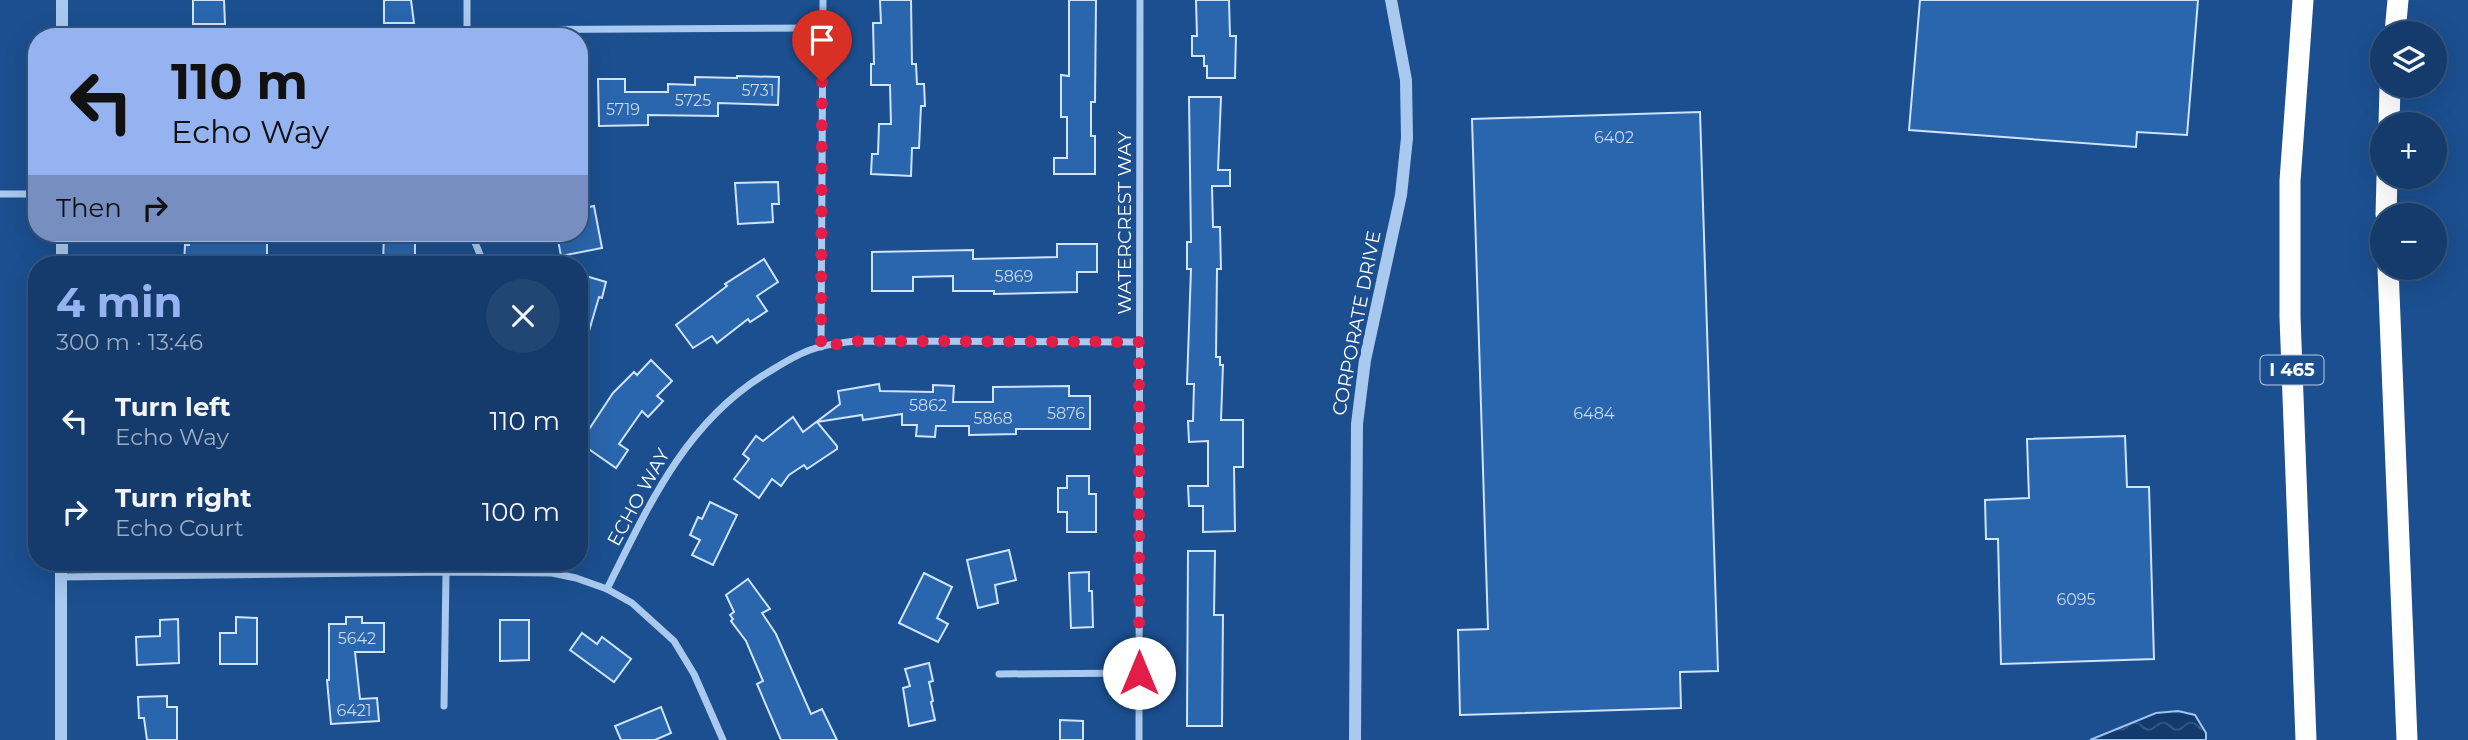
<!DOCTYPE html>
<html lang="en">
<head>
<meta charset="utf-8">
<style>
  :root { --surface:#143b6b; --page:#214673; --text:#f1f3f6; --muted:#9dadc1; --line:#33557e; --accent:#95b2f1 }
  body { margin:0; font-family:Montserrat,sans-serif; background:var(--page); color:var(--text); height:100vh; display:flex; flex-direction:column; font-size:26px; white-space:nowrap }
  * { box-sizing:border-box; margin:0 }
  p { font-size:23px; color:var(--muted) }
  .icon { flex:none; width:38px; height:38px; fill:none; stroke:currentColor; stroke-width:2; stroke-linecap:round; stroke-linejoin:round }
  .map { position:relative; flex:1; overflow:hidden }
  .drawer { position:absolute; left:28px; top:256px; width:560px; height:315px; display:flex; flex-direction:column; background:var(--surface); border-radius:28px; box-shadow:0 7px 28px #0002,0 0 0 2px var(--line) }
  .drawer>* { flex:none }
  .banner { position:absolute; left:28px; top:28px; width:560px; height:214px; border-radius:28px; box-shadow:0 7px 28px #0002,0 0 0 2px var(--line); background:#95b2f1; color:#111; overflow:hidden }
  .buttons { position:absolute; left:2370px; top:21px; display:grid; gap:14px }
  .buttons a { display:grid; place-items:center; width:77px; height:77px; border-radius:50%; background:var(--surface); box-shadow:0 7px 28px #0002,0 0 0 2px var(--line); font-size:35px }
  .pin { position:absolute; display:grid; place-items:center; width:60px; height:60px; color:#fff; margin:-72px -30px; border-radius:50% 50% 50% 0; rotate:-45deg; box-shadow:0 0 7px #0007 }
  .pin .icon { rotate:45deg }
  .me { position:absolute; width:77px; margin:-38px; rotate:0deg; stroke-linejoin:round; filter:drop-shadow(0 0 5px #0008) }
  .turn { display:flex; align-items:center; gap:24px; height:147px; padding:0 28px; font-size:32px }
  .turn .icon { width:91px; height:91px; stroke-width:2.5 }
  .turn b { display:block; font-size:49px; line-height:60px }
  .then { display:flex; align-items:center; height:66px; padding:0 28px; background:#0003; gap:14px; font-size:26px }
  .round { display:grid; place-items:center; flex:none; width:74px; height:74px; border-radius:37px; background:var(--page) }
  .head { display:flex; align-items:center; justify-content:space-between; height:119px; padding:0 28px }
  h1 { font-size:42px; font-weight:700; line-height:52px; color:var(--accent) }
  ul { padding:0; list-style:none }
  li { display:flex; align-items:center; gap:21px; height:91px; padding:0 28px }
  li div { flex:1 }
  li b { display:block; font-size:26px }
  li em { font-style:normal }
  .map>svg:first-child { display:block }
  .water { fill:url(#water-waves); stroke:#9cc4f0; stroke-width:2 }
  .building { fill:#2a66ad; stroke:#cfe3fa; stroke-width:2 }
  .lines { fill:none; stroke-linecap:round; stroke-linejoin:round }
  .minor { stroke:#a9c9ee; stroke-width:7 }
  .tertiary { stroke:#a9c9ee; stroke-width:12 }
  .motorway { stroke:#fff; stroke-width:21 }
  .route { stroke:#e11d48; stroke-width:12; stroke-dasharray:0 21.6 }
  .labels { text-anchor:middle; stroke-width:7; stroke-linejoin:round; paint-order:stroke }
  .number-label { font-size:16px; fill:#cad9ea }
  .shield { fill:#1b4f8f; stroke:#bbcadd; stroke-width:2 }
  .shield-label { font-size:18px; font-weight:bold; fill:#fff }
  .street-label { font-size:19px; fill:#fff; stroke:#1b4f8f }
</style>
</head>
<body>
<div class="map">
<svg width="2468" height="740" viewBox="0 0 2468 740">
  <defs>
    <pattern id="water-waves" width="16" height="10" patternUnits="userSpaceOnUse" patternTransform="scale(1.75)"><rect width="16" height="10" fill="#123a6d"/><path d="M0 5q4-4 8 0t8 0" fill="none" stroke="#365883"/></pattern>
  </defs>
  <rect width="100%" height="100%" fill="#1b4f8f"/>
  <polygon class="water" points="2178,711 2195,715 2206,733 2206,740 2090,740 2156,713"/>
  <g class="building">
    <polygon points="193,0 224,0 225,24 193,24"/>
    <polygon points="384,0 411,0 414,23 384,23"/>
    <polygon points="880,0 911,0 912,64 916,64 917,84 924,84 925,106 921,106 919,148 912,148 911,176 871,174 872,154 878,154 879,124 891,124 890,85 871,85 871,64 874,64 873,23 881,23"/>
    <polygon points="1069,0 1096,0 1095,102 1091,102 1091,136 1095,136 1095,174 1054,174 1054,158 1067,158 1067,117 1061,117 1061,75 1069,76"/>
    <polygon points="1196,0 1229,0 1230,36 1236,36 1235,78 1207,78 1207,66 1204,66 1204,56 1192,56 1192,36 1197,36"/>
    <polygon points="1920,0 2198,0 2187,135 2137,132 2136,147 1909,130"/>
    <polygon points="737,76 779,77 778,105 718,103 718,116 648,115 648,125 599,126 598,79 625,79 625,92 668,92 668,84 695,85 695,77 737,78"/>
    <polygon points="1189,97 1221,97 1218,170 1230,170 1230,186 1212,186 1213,227 1220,227 1221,269 1217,269 1216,357 1220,357 1220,365 1223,365 1221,420 1243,420 1243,467 1234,467 1235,531 1203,532 1203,506 1189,506 1188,486 1208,486 1208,441 1189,442 1188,421 1193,421 1194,384 1187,384 1191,269 1187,269 1187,242 1191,242"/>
    <polygon points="1700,112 1718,671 1680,672 1681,708 1460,715 1458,630 1488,629 1472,119"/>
    <polygon points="778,182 779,204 772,204 773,222 738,224 735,183"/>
    <polygon points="594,206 602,248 561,256 557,235 579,233 579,209"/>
    <polygon points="189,233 267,233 267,264 184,264 185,245 189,245"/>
    <polygon points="384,233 415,233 415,264 383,264"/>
    <polygon points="1057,244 1097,244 1097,272 1077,272 1077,292 994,294 994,291 953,291 953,276 913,277 913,291 872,291 872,252 973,250 973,259 1057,257"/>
    <polygon points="764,259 778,282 757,296 767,311 750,322 748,319 717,343 712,336 693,348 676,325 727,286 725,284"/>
    <polygon points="579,274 606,282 602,298 599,297 584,348 579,348"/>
    <polygon points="651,360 672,381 657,396 663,401 648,417 642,411 619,444 628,450 616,468 580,443 613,393 634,372 637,375"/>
    <polygon points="879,384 880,391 933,392 933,385 954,386 953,402 993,402 993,387 1069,386 1069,396 1090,396 1090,429 1016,429 1016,434 969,435 969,426 936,426 935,437 916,436 917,425 902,425 902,414 863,420 862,415 817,422 837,446 837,449 807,469 804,465 789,475 781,486 772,479 759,498 734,479 749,459 743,454 756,436 763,441 793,417 803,432 840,404 838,391"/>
    <polygon points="2125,436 2127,487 2149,487 2154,659 2001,664 1998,539 1986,539 1985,500 2029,498 2027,439"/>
    <polygon points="1067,476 1089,476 1089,494 1096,494 1096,532 1067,532 1067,512 1058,512 1058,488 1067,488"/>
    <polygon points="710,502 737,515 713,565 692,555 700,540 690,535 698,517 702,519"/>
    <polygon points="1009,550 1016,580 995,585 998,603 978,608 967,560"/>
    <polygon points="1188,551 1215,551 1214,615 1223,615 1222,726 1187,726"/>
    <polygon points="1089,572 1089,591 1092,591 1093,627 1071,628 1069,573"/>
    <polygon points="924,573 952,587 937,618 948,624 938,642 899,623"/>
    <polygon points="748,579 770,609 762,613 776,634 811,714 822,709 837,740 781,740 757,684 763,681 746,641 731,621 733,619 730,615 734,612 726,595"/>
    <polygon points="236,617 257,618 257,664 220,664 220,633 236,633"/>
    <polygon points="346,617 362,617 362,623 384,623 384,652 355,652 360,699 377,698 379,721 331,724 327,680 329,680 329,624 346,624"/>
    <polygon points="178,619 179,663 137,665 136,637 160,636 160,620"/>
    <polygon points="500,620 529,620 529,660 500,661"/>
    <polygon points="582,633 597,644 602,637 631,659 614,682 570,650"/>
    <polygon points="929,663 933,681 929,682 933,701 931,702 935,720 909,726 903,688 910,686 905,669"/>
    <polygon points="167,696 167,707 177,707 177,740 147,740 144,718 139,718 138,697"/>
    <polygon points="661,707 671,733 655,740 621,740 615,726"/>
    <polygon points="1060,720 1083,721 1083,740 1060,740"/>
  </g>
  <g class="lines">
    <g class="minor">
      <polyline points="467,30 822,28"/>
      <polyline points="467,37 467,0"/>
      <polyline points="0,194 37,194"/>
      <polyline points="471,233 484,264"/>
      <polyline points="821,347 823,0"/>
      <polyline points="61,577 446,572 552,573 576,578 607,589 632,603 674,641 694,674 723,740"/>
      <path d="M607 589C647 509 683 426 762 376 779 366 794 355 813 349 827 344 841 343 855 341L1139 342"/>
      <polyline points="999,674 1139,673"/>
      <polyline points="444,706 446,572"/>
      <polyline points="1139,740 1140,0"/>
    </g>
    <g class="tertiary">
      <polyline points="62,0 62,37"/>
      <polyline points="62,264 62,233"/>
      <polyline points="61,740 61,562"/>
      <polyline points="1355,740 1357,424 1365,360 1401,195 1407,138 1406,80 1391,0"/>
    </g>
    <g class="motorway">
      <polyline points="2303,0 2290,181 2290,317 2306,740"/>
      <polyline points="2395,33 2398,0"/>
      <polyline points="2389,124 2390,86"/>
      <polyline points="2386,215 2387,177"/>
      <polyline points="2388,268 2407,740"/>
    </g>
  </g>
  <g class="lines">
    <polyline class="route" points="822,82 821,347 855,341 1139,342 1139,673"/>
  </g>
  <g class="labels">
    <g class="number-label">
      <text x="758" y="96">5731</text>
      <text x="693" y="106">5725</text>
      <text x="623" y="115">5719</text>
      <text x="1614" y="143">6402</text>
      <text x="1014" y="282">5869</text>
      <text x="928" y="411">5862</text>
      <text x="1066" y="419">5876</text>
      <text x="1594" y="419">6484</text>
      <text x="993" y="424">5868</text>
      <text x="2076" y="605">6095</text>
      <text x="357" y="644">5642</text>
      <text x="354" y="716">6421</text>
    </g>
    <rect class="shield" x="2260.5" y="355.5" width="63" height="29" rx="5"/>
    <g class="shield-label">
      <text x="2292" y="376">I 465</text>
    </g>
    <g class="street-label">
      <text transform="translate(1124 223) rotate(-90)" y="7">WATERCREST WAY</text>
      <text transform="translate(1356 323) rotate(-79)" y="7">CORPORATE DRIVE</text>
      <text transform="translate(638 497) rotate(-61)" y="7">ECHO WAY</text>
    </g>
  </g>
</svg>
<div class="buttons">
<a><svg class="icon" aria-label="layers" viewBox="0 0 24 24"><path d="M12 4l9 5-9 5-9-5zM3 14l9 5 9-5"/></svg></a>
<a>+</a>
<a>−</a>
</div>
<div class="pin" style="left:822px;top:82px;background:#d93025"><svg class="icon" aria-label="arrive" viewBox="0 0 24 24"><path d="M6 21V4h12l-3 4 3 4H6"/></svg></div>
<svg class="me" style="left:1139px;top:673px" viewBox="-20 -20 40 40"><circle r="19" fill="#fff"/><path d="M0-13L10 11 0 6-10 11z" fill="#e11d48"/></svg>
<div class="banner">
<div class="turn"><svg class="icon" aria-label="left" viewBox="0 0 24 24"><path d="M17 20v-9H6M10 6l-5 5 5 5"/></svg><div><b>110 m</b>Echo Way</div></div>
<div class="then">Then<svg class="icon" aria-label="right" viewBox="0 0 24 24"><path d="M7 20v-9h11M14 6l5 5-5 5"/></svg></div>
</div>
<section class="drawer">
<div class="head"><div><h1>4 min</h1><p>300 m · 13:46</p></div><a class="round"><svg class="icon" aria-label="close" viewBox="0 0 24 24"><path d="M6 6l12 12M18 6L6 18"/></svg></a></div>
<ul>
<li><svg class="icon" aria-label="left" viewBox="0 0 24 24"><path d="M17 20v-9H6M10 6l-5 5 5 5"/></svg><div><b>Turn left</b><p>Echo Way</p></div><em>110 m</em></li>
<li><svg class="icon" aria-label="right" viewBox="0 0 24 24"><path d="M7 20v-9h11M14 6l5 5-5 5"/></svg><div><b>Turn right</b><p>Echo Court</p></div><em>100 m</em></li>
</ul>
</section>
</div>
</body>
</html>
